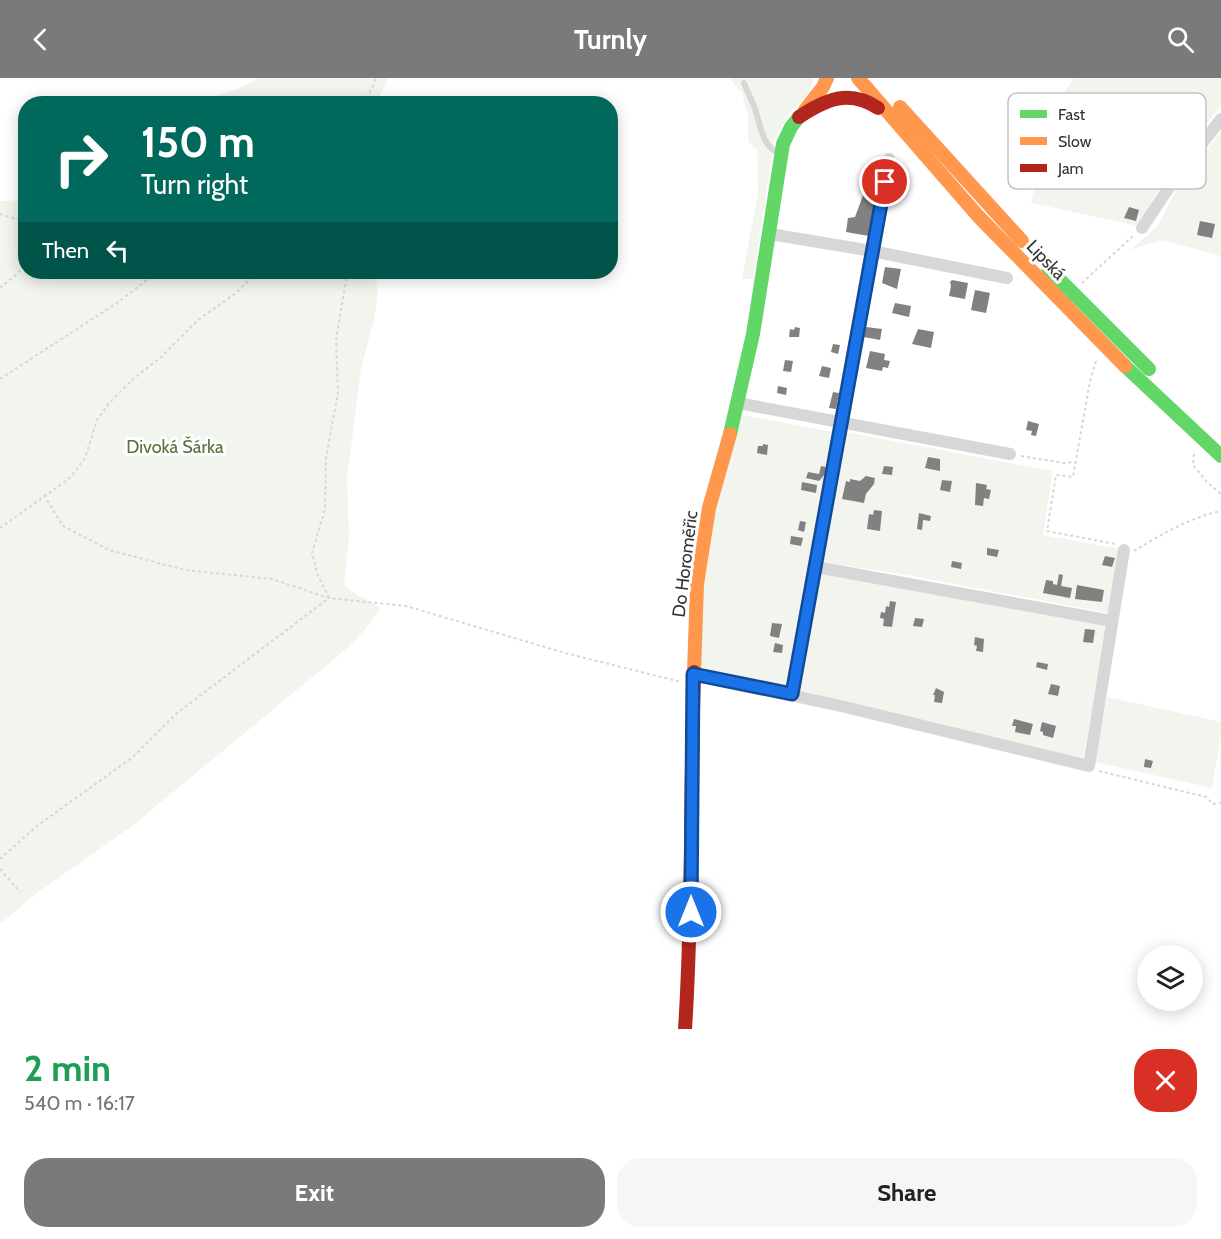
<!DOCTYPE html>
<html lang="en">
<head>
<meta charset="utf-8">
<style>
  :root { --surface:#fff; --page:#f6f6f6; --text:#222; --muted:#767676; --accent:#7a7a7a }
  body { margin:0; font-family:Cabin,sans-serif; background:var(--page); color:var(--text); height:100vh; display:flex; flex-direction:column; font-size:22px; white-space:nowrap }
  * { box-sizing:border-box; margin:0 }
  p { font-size:20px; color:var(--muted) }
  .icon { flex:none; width:33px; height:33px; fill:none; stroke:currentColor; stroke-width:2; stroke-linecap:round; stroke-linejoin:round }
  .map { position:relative; height:951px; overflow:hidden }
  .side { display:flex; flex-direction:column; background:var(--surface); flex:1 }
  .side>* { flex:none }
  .guide { position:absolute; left:18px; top:18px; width:600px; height:183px; border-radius:24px; box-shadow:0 3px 15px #0003; background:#00695c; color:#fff; overflow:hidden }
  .tools { position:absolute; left:1137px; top:867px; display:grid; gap:12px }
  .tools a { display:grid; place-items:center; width:66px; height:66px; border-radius:50%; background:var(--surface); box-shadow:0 3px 15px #0003; font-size:30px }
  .pin { position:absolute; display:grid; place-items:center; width:51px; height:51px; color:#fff; margin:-26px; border:3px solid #fff; border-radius:50%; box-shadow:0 2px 6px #0007 }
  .me { position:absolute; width:66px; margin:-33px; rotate:0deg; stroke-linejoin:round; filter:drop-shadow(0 0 4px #0008) }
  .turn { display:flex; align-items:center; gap:21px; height:126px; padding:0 24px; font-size:27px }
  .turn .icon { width:78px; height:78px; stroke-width:2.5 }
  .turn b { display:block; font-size:42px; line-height:51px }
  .then { display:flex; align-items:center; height:57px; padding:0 24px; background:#0003; gap:12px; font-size:22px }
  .round { display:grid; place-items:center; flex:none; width:63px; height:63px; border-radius:24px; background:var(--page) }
  .headline { display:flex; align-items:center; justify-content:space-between; height:102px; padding:0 24px }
  h1 { font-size:36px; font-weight:700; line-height:45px; color:#1e9e55 }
  .primary-button { display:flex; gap:12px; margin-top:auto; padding:12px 24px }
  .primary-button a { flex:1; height:69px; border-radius:24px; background:var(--accent); color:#fff; font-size:24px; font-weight:700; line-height:69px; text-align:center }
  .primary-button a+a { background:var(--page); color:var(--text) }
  header { display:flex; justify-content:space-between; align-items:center; height:78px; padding:0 24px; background:var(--accent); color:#fff; font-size:27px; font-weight:700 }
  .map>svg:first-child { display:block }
  .green { fill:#f1f5ed; fill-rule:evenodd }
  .building { fill:#818181 }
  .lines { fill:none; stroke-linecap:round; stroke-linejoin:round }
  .path { stroke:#d6d6d6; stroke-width:2; stroke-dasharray:3 3; stroke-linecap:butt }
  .lane { stroke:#d7d7d7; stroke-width:6 }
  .street { stroke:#d7d7d7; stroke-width:12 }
  .fast { stroke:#63d668; stroke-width:14 }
  .slow { stroke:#ff974d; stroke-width:14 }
  .jam { stroke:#b3261e; stroke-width:14 }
  .route-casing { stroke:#114b97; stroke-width:15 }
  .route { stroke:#1a73e8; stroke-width:10 }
  .labels { text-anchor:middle; stroke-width:6; stroke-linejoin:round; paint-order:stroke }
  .street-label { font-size:18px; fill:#333; stroke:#fff }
  .park-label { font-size:18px; fill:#56703f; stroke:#fff }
  .key { fill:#fff; stroke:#c2c2c2; stroke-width:1.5 }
  .key-label { font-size:16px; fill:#333 }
</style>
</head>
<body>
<header><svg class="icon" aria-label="back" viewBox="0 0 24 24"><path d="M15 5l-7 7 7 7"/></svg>Turnly<svg class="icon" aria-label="search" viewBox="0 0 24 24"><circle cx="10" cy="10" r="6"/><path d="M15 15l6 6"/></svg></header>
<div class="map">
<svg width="1221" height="951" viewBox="0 0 1221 951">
  <rect width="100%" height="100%" fill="#fff"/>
  <g class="green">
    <polygon points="259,0 388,0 376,25 193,25 237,11"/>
    <polygon points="729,0 814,0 809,16 789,36 774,62 753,201 742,201 758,114 757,72 748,63 748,38 742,15"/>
    <polygon points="1074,0 1221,0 1221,27 1202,52 1050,34"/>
    <polygon points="1048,47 1194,67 1161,106 1139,148 1031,125"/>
    <polygon points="1221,54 1221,178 1162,162 1130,172 1157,149 1176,112"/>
    <path d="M25 122 26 194H374L378 215 374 241 361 291 347 400 349 458 344 507C353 517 369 521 380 530 372 546 358 559 345 572L132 748 37 815 0 846V123Z"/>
    <polygon points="741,337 834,354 787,610 699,591 703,506 715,428"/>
    <path d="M846 354 1053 393 1043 457 1120 471 1109 535 907 497 823 484ZM866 399 875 400C873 410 866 415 864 425L842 421 846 404H850L851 401 860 403ZM1059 496 1063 497 1061 508 1064 519 1043 515 1047 502 1053 503V506L1057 507Z"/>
    <path d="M820 496 1107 547 1083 681 799 614ZM891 523 895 524 892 549 883 548 884 541 880 540 881 535H885L887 528 889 529Z"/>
    <polygon points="1107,619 1221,644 1221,657 1212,710 1095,684"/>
  </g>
  <g class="building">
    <polygon points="869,101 879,103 869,158 846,154 848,140 855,139"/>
    <polygon points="1129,129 1139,132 1136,143 1124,140"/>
    <polygon points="1200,143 1215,146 1212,160 1197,157"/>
    <polygon points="885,189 901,191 897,211 882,205"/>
    <polygon points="952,202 968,205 965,221 949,218 951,208 950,204"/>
    <polygon points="975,212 990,215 986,235 971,232"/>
    <polygon points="895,225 911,228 909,239 892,235"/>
    <polygon points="795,249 800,250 799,259 789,259 790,251 794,252"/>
    <polygon points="866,249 882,251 880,262 864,259"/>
    <polygon points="918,251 934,254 931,270 912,266"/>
    <polygon points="833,266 840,267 838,276 831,274"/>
    <polygon points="870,273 885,276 884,282 890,283 888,290 883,289 882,293 866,290"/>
    <polygon points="785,282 793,283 791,294 783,293"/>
    <polygon points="822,288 831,290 829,300 819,298"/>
    <polygon points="778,308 787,310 786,317 777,315"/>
    <polygon points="833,314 839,315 836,331 829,330"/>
    <polygon points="1028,343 1039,346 1036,358 1031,357 1032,353 1026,352"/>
    <polygon points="763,366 768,367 767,377 757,375 758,368 763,368"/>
    <polygon points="928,379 940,381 940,393 925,390"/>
    <polygon points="821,388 826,389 825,396 819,403 806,400 808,394 819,396"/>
    <polygon points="884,388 893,389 892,397 882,396"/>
    <polygon points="866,398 875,400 874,406 866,416 864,425 842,421 846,403 850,404 850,401 860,403"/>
    <polygon points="942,402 952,403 950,414 940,412"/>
    <polygon points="802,404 817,407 816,415 801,412"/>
    <polygon points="976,405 987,407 986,411 991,412 989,421 984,420 983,428 975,427"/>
    <polygon points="874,432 882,433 880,453 867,451 869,436 873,437"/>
    <polygon points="919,435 931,438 930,443 923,442 922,452 917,451"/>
    <polygon points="800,443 806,444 804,454 798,452"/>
    <polygon points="791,458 803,460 801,468 790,466"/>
    <polygon points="987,470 999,472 997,479 987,477"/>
    <polygon points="1105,478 1115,480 1112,489 1102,487"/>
    <polygon points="952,483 962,485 961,491 951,489"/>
    <polygon points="1059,496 1063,497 1061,508 1072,510 1070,520 1043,515 1046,502 1053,503 1053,506 1057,507"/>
    <polygon points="1077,507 1104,512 1102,524 1075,521"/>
    <polygon points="890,523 896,524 892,549 883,548 884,541 880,540 881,534 885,535 886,528 889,529"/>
    <polygon points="915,540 924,541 922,549 913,548"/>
    <polygon points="772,545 782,546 779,560 770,558"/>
    <polygon points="1085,551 1095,552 1093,565 1083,564"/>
    <polygon points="975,559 984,561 983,574 976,573 977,568 974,567"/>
    <polygon points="775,565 783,567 782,575 773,574"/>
    <polygon points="1037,584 1048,586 1047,592 1036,589"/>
    <polygon points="1051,606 1060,608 1058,618 1048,616"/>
    <polygon points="936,610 944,614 942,625 934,624 935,617 933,617"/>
    <polygon points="1014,641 1033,646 1030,657 1015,654 1016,648 1012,648"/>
    <polygon points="1042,644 1056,648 1053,660 1043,657 1043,654 1040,653"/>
    <polygon points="1145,681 1153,683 1151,690 1144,689"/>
  </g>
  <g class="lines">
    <g class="path">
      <polyline points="365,26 376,0"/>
      <polyline points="1053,41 1193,59"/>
      <polyline points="0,136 17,141 26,140"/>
      <polyline points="1082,205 1133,158"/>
      <polyline points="0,210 26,188"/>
      <polyline points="1096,283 1090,303 1073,399 1056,397 1047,453 1115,466"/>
      <polyline points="0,301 117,225 157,194"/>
      <polyline points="1194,376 1193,387 1208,405 1221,416"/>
      <polyline points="1021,378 1064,385 1075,384"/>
      <polyline points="44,417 63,448 109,472 185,492 272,501 329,520 406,528 565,575 681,604"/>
      <polyline points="0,450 70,400 85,380 97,342 110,324 133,301 160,280 198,242 236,215 257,194"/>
      <path d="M1134 473C1160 457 1191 439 1221 433"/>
      <polyline points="329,520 318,498 312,475 325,431 326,380 338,315 336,261 346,203 344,194"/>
      <polyline points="1099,693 1206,719 1213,726 1221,725"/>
      <polyline points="0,781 37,748 133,679 177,635 329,520"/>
      <polyline points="0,791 20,814"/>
    </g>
    <path class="lane" d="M744 5C747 13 751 20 754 28 761 46 760 67 780 76"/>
    <g class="street">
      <polyline points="1142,150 1172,105 1221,41"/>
      <polyline points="770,156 872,173 1007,200"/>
      <polyline points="738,325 1010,376"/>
      <polyline points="816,489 1112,543"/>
      <polyline points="693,596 845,629 1089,688 1124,472"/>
      <polyline points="792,616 889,81"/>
    </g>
    <g class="fast">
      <polyline points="1048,190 1149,291"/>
      <polyline points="1125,288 1221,378"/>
      <polyline points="730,356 753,256 783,66 791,49 799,39"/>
    </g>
    <g class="slow">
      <polyline points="858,0 978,138 1125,288"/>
      <polyline points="900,29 1022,163"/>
      <polyline points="805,32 823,9 827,0"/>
      <polyline points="694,594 697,506 709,430 730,356"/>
    </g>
    <g class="jam">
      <path d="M799 39C826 21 849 11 878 30"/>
      <path d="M685 951C693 832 690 713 694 594"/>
    </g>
  </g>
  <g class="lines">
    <g class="route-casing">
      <polyline id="route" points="691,834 693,596 792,616 885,104"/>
    </g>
    <use href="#route" class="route"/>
  </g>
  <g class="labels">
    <g class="street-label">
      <text transform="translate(1046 182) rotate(46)" y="6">Lipská</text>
      <text transform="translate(685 486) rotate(-83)" y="6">Do Horoměřic</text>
    </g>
    <g class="park-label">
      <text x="175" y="375">Divoká Šárka</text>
    </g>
  </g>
  <rect x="1008" y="15" width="198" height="96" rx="9" class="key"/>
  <rect x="1020" y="32" width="27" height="8" fill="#63d668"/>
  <rect x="1020" y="59" width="27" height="8" fill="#ff974d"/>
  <rect x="1020" y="86" width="27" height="8" fill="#b3261e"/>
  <g class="key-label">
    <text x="1058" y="42">Fast</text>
    <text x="1058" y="69">Slow</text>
    <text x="1058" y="96">Jam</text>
  </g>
</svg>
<div class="tools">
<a><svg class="icon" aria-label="layers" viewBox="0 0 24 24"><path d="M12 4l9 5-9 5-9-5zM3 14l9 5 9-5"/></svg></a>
</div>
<div class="pin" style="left:885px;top:104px;background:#d93025"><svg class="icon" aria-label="arrive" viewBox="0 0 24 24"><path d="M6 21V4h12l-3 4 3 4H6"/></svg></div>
<svg class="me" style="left:691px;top:834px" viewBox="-20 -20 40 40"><circle r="17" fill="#1a73e8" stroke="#fff" stroke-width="3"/><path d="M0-11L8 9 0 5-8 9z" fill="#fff"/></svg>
<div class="guide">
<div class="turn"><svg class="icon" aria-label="right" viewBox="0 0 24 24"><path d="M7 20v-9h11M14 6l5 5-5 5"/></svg><div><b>150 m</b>Turn right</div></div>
<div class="then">Then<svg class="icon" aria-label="left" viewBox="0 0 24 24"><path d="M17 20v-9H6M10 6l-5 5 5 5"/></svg></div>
</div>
</div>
<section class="side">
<div class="headline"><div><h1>2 min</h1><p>540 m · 16:17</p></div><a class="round" style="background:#d93025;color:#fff"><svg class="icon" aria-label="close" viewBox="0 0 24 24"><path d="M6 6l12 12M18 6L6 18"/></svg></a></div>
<div class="primary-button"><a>Exit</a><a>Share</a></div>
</section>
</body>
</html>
